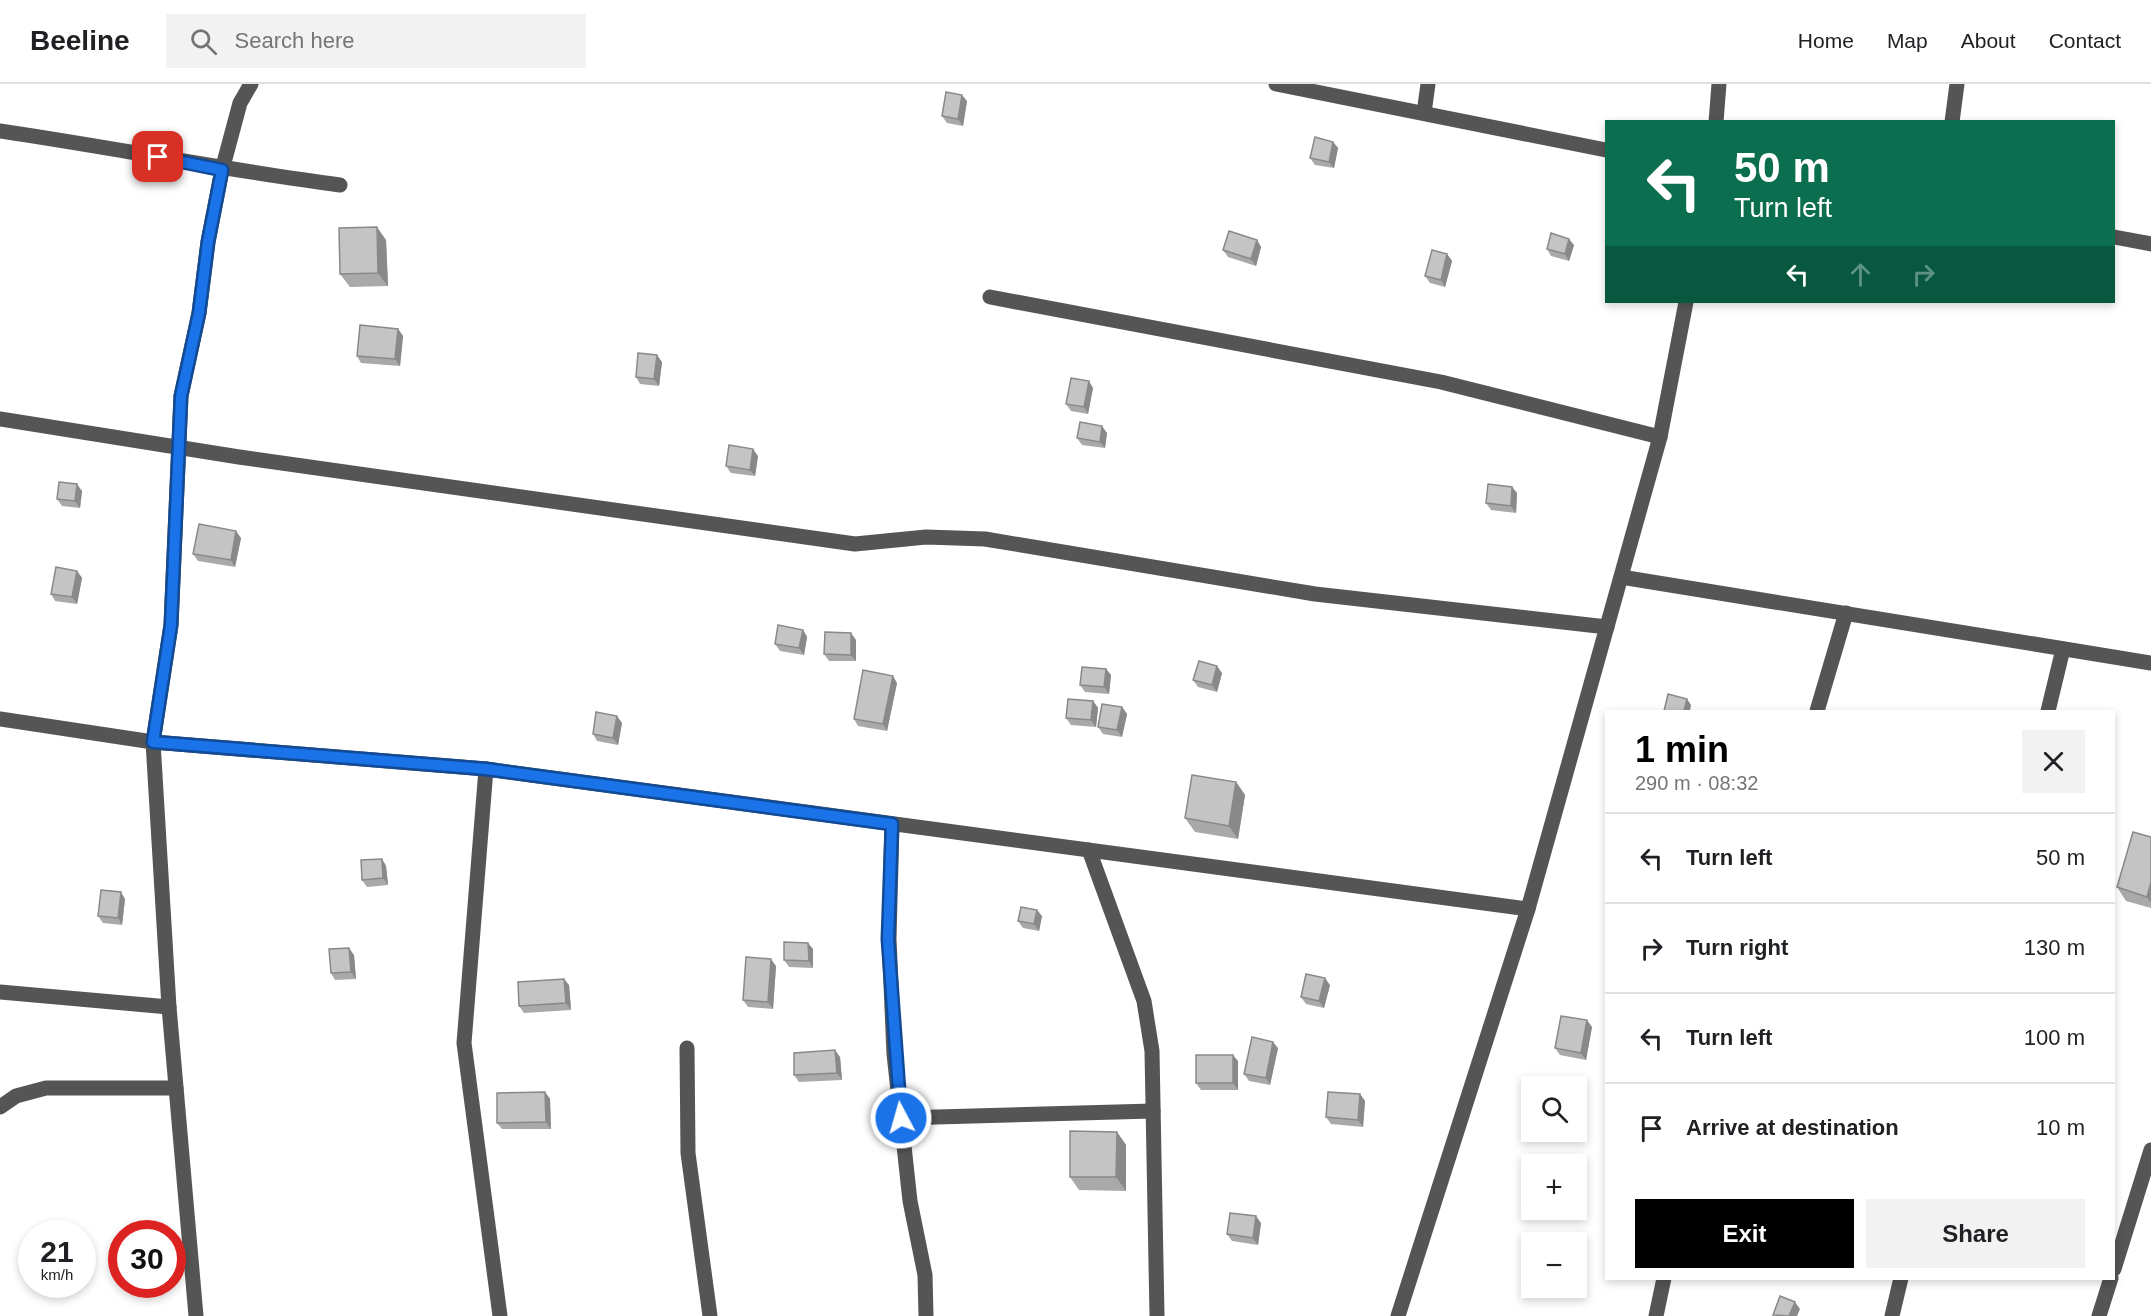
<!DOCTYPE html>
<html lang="en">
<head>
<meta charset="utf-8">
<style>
  :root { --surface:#fff; --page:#f2f2f2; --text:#202124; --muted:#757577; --line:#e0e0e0; --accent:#000 }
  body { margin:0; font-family:Helvetica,sans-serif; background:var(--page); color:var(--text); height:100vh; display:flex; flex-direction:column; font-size:22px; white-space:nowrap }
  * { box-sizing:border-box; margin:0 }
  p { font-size:20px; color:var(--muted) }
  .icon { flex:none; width:33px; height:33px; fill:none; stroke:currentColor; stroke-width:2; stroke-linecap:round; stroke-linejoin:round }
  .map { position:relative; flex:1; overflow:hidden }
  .sheet { position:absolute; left:1605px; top:626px; width:510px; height:570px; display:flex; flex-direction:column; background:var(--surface); border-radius:0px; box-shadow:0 3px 9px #0003 }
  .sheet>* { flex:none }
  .hud { position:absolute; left:1605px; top:36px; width:510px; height:183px; border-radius:0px; box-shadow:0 3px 9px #0003; background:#0b6e4f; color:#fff; overflow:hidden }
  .buttons { position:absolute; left:1521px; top:992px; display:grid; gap:12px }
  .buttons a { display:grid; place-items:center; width:66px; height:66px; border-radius:0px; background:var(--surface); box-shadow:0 3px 9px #0003; font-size:30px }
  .speed { position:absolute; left:18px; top:1136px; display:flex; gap:12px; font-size:30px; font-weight:700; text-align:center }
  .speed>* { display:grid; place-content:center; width:78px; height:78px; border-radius:50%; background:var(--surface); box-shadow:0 3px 9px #0003; line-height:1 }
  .speed small { font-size:15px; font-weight:400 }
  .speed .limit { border:9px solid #d22; background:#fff; color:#111 }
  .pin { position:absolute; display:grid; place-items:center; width:51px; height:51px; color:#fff; margin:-26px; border-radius:12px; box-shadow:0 3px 9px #0006 }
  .me { position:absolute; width:66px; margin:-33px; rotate:354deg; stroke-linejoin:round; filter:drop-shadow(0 0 4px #0008) }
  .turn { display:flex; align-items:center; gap:21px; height:126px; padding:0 30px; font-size:27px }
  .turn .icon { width:78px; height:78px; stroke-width:2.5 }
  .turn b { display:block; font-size:42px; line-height:51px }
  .lanes { display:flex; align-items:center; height:57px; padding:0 30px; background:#0003; justify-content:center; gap:30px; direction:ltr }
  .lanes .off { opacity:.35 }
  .round { display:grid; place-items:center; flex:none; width:63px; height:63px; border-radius:0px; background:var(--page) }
  .head { display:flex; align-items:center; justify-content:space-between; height:102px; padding:0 30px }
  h1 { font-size:36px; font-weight:600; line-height:45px; color:var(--accent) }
  .button { display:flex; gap:12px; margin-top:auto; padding:12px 30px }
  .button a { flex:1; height:69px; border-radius:0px; background:var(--accent); color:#fff; font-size:24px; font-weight:600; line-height:69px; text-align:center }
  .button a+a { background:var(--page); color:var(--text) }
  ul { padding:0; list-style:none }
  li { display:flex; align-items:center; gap:18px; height:90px; padding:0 30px; border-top:2px solid var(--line) }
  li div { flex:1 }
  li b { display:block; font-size:22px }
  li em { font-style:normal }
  header { display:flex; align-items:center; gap:36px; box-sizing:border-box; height:84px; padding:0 30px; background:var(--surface); border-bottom:2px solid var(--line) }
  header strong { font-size:28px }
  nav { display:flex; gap:33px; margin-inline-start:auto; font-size:21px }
  .search { width:420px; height:54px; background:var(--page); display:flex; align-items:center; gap:15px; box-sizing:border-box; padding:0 21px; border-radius:0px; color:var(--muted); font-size:22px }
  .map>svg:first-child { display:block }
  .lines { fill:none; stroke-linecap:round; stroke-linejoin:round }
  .minor { stroke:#555; stroke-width:15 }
  .wall { fill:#a9a9a9 }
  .shaded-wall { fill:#898989 }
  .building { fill:#c4c4c4; stroke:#898989; stroke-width:1.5 }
  .route-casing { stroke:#114b97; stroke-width:15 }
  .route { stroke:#1a73e8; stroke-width:10 }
</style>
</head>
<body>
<header>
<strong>Beeline</strong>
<div class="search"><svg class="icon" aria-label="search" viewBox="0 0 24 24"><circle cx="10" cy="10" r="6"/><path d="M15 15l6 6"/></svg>Search here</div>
<nav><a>Home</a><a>Map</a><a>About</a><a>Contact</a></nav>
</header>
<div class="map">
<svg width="2151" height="1232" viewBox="0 0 2151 1232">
  <rect width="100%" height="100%" fill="#fff"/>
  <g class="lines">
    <g class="minor">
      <polyline points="1276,0 1606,66"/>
      <polyline points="1424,29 1428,0"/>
      <polyline points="1716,38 1719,0"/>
      <polyline points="1952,38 1957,0"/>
      <path d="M0 47C114 64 226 86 340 101"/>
      <polyline points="2114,153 2151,160"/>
      <polyline points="990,213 1441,298 1660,353"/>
      <polyline points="0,335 239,373 855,460 926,453 985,455 1315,510 1607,543"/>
      <polyline points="1621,493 2151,579"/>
      <polyline points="1817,627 1846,529"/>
      <polyline points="2048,627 2063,565"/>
      <polyline points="0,635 153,658 486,685 1528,825"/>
      <polyline points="486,685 464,959 500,1232"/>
      <polyline points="892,740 889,855 894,970 910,1117 925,1191 926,1232"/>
      <polyline points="1089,766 1144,917 1152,967 1157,1232"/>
      <polyline points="0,908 169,923"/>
      <polyline points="687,964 688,1069 710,1232"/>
      <polyline points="0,1023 16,1012 46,1004 176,1004"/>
      <polyline points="901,1034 1153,1027"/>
      <polyline points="2114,1185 2151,1066"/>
      <polyline points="196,1232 169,923 153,658 171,541 181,312 199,229 208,158 222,86 240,19 251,0"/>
      <polyline points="1398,1232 1528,825 1660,353 1686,218"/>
      <polyline points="1656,1232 1664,1194"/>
      <polyline points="1892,1232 1901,1194"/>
      <polyline points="2099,1232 2111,1194"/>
    </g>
  </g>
  <g class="wall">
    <polygon points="967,17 963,42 947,39 942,32"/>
    <polygon points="1333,58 1338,64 1334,84 1315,81 1310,74"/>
    <polygon points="386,156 388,202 350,203 340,190"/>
    <polygon points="1257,156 1261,163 1256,182 1228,173 1223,166"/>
    <polygon points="1574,161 1569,177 1551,172 1547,165"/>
    <polygon points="1447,170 1452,177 1445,203 1430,199 1425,192"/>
    <polygon points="398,245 403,252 400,282 361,279 357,272"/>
    <polygon points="662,278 659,302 640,300 636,293"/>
    <polygon points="1093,304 1088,330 1071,327 1066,320"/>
    <polygon points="1107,349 1105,364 1082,361 1077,354"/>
    <polygon points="758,372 755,392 731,389 726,382"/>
    <polygon points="1512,403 1517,409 1516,429 1491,426 1486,419"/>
    <polygon points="82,407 80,424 62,422 57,415"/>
    <polygon points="241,454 235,483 198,477 193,470"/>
    <polygon points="77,487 82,494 77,520 55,517 51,510"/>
    <polygon points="803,546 807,553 804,571 780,567 775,560"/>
    <polygon points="856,556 856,577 829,577 824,570"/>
    <polygon points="1106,585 1111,591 1109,610 1085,608 1080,601"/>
    <polygon points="1222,589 1217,608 1198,603 1193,596"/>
    <polygon points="897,599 887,647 858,642 854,635"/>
    <polygon points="1093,617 1098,624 1096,643 1071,641 1066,634"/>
    <polygon points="1122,623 1127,630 1122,653 1103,650 1098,643"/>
    <polygon points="622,639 618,661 597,657 593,650"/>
    <polygon points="1236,698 1245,711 1238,755 1195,748 1185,734"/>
    <polygon points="2151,753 2151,824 2126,817 2117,803"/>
    <polygon points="382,775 386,782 388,801 367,803 362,796"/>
    <polygon points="125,815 122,841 103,839 98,832"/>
    <polygon points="1042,832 1039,847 1023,844 1018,837"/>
    <polygon points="813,865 813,884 789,883 784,876"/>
    <polygon points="354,871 356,895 335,896 331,889"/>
    <polygon points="776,882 773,925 748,923 743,916"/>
    <polygon points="569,901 571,926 524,929 519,922"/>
    <polygon points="1330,901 1324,924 1306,920 1301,913"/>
    <polygon points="1592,943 1586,976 1560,971 1555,964"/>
    <polygon points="1278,964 1270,1001 1249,997 1244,990"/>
    <polygon points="840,973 842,996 799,998 794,991"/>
    <polygon points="1238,977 1238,1006 1201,1006 1196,999"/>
    <polygon points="545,1008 550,1015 551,1045 502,1045 497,1039"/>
    <polygon points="1360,1010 1365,1017 1363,1043 1331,1040 1326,1033"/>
    <polygon points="1117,1048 1126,1061 1126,1107 1079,1106 1070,1093"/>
    <polygon points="1261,1139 1258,1161 1232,1157 1227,1150"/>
  </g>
  <g class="shaded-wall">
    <polygon points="962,11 967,17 963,42 958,35"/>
    <polygon points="1333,58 1338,64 1334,84 1329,78"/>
    <polygon points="377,143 386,156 388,202 378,189"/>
    <polygon points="1569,155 1574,161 1569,177 1565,170"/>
    <polygon points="1257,156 1261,163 1256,182 1251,175"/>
    <polygon points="1447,170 1452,177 1445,203 1441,196"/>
    <polygon points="398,245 403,252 400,282 395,275"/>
    <polygon points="657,271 662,278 659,302 654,295"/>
    <polygon points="1089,297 1093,304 1088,330 1084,323"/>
    <polygon points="1102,342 1107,349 1105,364 1100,358"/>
    <polygon points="753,365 758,372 755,392 750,386"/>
    <polygon points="77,400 82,407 80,424 75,417"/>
    <polygon points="1512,403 1517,409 1516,429 1511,422"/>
    <polygon points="236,447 241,454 235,483 231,476"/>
    <polygon points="77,487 82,494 77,520 72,513"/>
    <polygon points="803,546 807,553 804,571 799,564"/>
    <polygon points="851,549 856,556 856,577 851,571"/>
    <polygon points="1217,582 1222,589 1217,608 1212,601"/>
    <polygon points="1106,585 1111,591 1109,610 1104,603"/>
    <polygon points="893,592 897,599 887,647 883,640"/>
    <polygon points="1687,615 1691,621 1690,627 1684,627"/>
    <polygon points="1093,617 1098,624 1096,643 1091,636"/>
    <polygon points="1122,623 1127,630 1122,653 1117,646"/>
    <polygon points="617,632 622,639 618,661 613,654"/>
    <polygon points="1236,698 1245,711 1238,755 1229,742"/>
    <polygon points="382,775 386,782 388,801 383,794"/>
    <polygon points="2151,798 2151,819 2147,813"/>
    <polygon points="121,808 125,815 122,841 118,834"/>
    <polygon points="1037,826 1042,832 1039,847 1034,840"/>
    <polygon points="808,859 813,865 813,884 809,877"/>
    <polygon points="349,864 354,871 356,895 351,888"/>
    <polygon points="771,875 776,882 773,925 768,918"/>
    <polygon points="1325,894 1330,901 1324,924 1319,917"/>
    <polygon points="564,895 569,901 571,926 566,919"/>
    <polygon points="1587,936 1592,943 1586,976 1581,969"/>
    <polygon points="1273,958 1278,964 1270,1001 1266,994"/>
    <polygon points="835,966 840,973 842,996 837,989"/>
    <polygon points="1233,971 1238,977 1238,1006 1233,999"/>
    <polygon points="545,1008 550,1015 551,1045 546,1038"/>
    <polygon points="1360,1010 1365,1017 1363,1043 1358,1036"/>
    <polygon points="1117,1048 1126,1061 1126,1107 1116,1093"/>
    <polygon points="1256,1132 1261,1139 1258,1161 1253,1154"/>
    <polygon points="1795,1218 1800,1225 1797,1232 1789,1232"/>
  </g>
  <g class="building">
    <polygon points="946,8 962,11 958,35 942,32"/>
    <polygon points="1315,53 1333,58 1329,78 1310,74"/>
    <polygon points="377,143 378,189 340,190 339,144"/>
    <polygon points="1229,147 1257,156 1251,175 1223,166"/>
    <polygon points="1551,149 1569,155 1565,170 1547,165"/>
    <polygon points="1432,166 1447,170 1441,196 1425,192"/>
    <polygon points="360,241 398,245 395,275 357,272"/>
    <polygon points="638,269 657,271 654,295 636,293"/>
    <polygon points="1071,294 1089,297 1084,323 1066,320"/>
    <polygon points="1080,338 1102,342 1100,358 1077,354"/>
    <polygon points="729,361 753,365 750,386 726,382"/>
    <polygon points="59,398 77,400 75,417 57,415"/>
    <polygon points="1488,400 1512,403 1511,422 1486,419"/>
    <polygon points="199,440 236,447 231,476 193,470"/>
    <polygon points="56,483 77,487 72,513 51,510"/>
    <polygon points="778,541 803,546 799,564 775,560"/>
    <polygon points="825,548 851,549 851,571 824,570"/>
    <polygon points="1199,577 1217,582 1212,601 1193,596"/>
    <polygon points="1082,583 1106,585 1104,603 1080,601"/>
    <polygon points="863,586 893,592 883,640 854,635"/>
    <polygon points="1668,610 1687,615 1684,627 1664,627"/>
    <polygon points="1068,615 1093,617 1091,636 1066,634"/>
    <polygon points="1102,620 1122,623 1117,646 1098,643"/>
    <polygon points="596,628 617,632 613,654 593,650"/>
    <polygon points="1192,691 1236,698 1229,742 1185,734"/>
    <polygon points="2133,748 2151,753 2151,798 2147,813 2117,803"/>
    <polygon points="382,775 383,794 362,796 361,776"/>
    <polygon points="101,806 121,808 118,834 98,832"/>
    <polygon points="1021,823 1037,826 1034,840 1018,837"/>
    <polygon points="784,858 808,859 809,877 784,876"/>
    <polygon points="349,864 351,888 331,889 329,865"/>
    <polygon points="746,873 771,875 768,918 743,916"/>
    <polygon points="1306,890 1325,894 1319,917 1301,913"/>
    <polygon points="564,895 566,919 519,922 518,898"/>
    <polygon points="1561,932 1587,936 1581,969 1555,964"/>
    <polygon points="1252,953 1273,958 1266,994 1244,990"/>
    <polygon points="835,966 837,989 794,991 794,969"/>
    <rect x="1196" y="971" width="37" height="28"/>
    <polygon points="545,1008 546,1038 497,1039 497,1009"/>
    <polygon points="1328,1008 1360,1010 1358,1036 1326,1033"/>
    <polygon points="1070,1047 1117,1048 1116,1093 1070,1093"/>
    <polygon points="1230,1129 1256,1132 1253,1154 1227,1150"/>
    <polygon points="1780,1212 1795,1218 1789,1232 1773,1231"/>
  </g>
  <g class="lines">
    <g class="route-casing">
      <polyline id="route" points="158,73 222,86 208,158 199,229 181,312 171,541 153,658 486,685 892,740 888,855 901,1034"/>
    </g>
    <use href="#route" class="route"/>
  </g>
</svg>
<div class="buttons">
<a><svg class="icon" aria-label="search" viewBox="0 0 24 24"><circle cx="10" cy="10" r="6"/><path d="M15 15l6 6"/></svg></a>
<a>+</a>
<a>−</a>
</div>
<div class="speed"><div>21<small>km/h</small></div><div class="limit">30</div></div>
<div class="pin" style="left:158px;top:73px;background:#d93025"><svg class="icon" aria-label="arrive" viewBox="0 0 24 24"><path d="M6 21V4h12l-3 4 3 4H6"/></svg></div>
<svg class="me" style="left:901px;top:1034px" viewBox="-20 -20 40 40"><circle r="17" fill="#1a73e8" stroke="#fff" stroke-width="3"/><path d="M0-11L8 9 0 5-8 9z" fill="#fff"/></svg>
<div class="hud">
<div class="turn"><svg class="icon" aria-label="left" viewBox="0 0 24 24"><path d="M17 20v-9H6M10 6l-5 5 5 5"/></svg><div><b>50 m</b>Turn left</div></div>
<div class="lanes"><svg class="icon" aria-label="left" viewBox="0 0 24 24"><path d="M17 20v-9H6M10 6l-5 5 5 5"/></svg><svg class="icon off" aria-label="ahead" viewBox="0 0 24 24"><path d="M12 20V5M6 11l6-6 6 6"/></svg><svg class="icon off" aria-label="right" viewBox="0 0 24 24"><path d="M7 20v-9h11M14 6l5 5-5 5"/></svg></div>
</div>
<section class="sheet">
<div class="head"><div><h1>1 min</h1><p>290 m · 08:32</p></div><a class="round"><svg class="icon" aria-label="close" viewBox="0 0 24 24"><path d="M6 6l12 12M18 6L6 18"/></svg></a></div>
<ul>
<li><svg class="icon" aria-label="left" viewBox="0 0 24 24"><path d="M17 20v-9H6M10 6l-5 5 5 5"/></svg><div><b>Turn left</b></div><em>50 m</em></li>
<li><svg class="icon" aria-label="right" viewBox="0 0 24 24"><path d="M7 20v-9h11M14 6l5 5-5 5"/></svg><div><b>Turn right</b></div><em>130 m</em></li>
<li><svg class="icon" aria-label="left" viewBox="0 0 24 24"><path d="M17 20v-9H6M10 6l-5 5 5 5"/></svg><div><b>Turn left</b></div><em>100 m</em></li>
<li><svg class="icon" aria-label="arrive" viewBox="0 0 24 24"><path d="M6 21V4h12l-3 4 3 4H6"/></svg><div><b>Arrive at destination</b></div><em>10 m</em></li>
</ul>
<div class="button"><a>Exit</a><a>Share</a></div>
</section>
</div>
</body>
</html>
